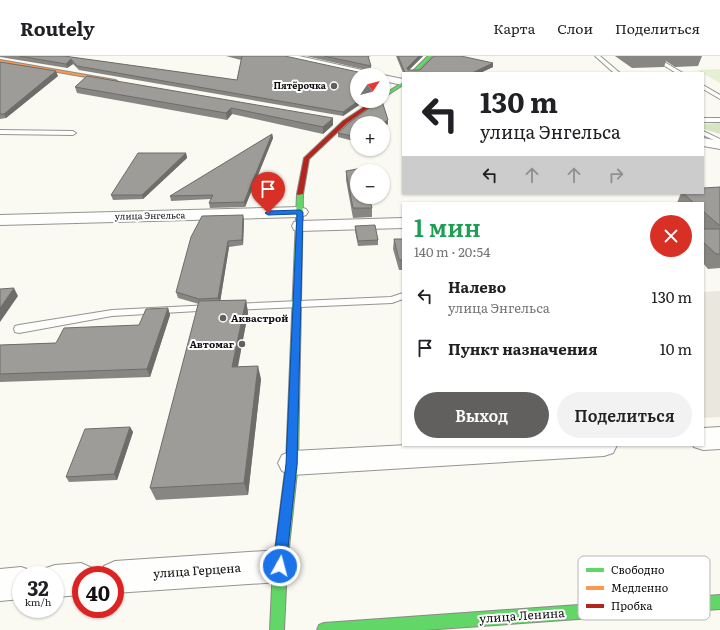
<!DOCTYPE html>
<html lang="ru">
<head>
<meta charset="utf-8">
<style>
  :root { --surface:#fff; --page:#f2f2f2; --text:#202124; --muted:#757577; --line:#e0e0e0; --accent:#61605e }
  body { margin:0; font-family:Literata,serif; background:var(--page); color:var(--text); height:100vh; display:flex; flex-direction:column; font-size:15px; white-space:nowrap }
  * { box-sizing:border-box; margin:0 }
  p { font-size:13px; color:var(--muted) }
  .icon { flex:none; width:22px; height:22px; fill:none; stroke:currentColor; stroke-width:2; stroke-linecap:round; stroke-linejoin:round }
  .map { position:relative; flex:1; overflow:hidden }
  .side { position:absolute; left:402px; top:146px; width:302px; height:244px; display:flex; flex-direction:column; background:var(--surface); border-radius:0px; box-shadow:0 1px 3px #0004 }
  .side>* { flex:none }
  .hud { position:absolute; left:402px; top:16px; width:302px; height:122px; border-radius:0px; box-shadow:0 1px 3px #0004; background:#fff; color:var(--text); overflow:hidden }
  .needle { width:26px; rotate:55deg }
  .buttons { position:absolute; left:350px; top:12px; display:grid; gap:8px }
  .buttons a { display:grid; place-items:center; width:40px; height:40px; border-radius:50%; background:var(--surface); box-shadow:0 1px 3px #0004; font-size:20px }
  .speed { position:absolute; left:12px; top:510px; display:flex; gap:8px; font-size:20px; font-weight:700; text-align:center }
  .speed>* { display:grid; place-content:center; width:52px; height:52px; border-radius:50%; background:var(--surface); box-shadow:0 1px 3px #0004; line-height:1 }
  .speed small { font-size:10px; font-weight:400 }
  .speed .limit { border:6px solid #d22; background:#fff; color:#111 }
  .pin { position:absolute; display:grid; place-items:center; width:34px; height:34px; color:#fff; margin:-41px -17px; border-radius:50% 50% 50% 0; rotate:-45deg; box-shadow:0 0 4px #0007 }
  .pin .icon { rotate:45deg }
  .me { position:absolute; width:44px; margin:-22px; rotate:7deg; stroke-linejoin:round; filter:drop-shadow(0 0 3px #0008) }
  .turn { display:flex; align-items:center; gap:14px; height:84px; padding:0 12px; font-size:18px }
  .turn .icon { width:52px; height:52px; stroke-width:2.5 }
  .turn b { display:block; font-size:28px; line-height:34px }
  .lanes { display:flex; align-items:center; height:38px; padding:0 12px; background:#0003; justify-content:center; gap:20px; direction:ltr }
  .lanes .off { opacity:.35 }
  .round { display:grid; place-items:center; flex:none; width:42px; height:42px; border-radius:21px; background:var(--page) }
  .overview { display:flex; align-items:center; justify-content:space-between; height:68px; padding:0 12px }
  h1 { font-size:24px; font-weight:600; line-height:30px; color:#1e9e55 }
  .button { display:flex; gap:8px; margin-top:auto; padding:8px 12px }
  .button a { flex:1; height:46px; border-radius:24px; background:var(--accent); color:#fff; font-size:16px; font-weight:600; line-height:46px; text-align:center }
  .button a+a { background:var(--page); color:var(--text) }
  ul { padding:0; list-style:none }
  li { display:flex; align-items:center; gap:12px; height:52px; padding:0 12px }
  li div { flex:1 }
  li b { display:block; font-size:15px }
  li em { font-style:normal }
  header { display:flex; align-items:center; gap:24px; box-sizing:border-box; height:56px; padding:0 20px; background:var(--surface); border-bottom:1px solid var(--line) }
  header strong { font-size:19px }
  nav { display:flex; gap:22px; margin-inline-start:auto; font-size:14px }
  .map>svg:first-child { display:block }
  .green { fill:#e4efd4 }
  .forest { fill:#d5e5c3 }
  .plaza { fill:#eae7df }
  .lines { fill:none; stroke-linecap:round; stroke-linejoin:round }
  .lane-casing { stroke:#949491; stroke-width:2 }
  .street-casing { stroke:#949491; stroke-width:2 }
  .fast-casing { stroke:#8b8a87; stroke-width:2 }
  .slow-casing { stroke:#8b8a87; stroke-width:2 }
  .jam-casing { stroke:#8b8a87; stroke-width:2 }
  .lane { fill:#fefefd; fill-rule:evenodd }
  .street { fill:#fefefd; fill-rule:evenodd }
  .fast { fill:#63d668; fill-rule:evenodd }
  .slow { fill:#ff974d; fill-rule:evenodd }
  .jam { fill:#b3261e; fill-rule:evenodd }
  .wall { fill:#888683 }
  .shaded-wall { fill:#6f6d6a }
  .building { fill:#9e9c98; stroke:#6f6d6a }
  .route { fill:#1a73e8; stroke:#114b97 }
  .poi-dot { fill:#61605e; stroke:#fff; stroke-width:1.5 }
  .labels { text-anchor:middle; stroke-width:4; stroke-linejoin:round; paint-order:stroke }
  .far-poi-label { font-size:9px; font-weight:bold; fill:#0e0e0e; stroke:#fff; text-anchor:end }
  .far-street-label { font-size:9px; fill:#0e0e0e; stroke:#fff }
  .poi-label { font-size:10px; font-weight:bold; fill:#0e0e0e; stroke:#fff; text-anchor:start }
  .near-street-label { font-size:12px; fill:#0e0e0e; stroke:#fff }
  .key { fill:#fff; stroke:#b7b7b7; stroke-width:1 }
  .key-label { font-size:11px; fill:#0e0e0e }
</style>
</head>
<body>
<header>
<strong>Routely</strong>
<nav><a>Карта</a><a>Слои</a><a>Поделиться</a></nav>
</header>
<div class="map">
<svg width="720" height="574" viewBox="0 0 720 574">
  <rect width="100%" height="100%" fill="#faf9f2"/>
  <polygon class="green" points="720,13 720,27 697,14"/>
  <polygon class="forest" points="720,67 720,78 703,73 703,68"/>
  <polygon class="plaza" points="720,235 720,361 703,362 703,236"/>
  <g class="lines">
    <g class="lane-casing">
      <g id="lane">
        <polygon points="595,0 600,0 620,17 614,17"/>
        <polygon points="649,0 654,0 683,17 676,17"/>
        <polygon points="703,29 720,39 720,43 703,33"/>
        <rect x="703" y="62" width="17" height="4"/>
        <polygon points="0,74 73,75 76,77 73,79 0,78"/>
        <polygon points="703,75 720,83 720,87 703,79"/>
        <polygon points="403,237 403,243 392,247 232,254 227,251 232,248 391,241"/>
        <polygon points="211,249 215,250 216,252 215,254 112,260 19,277 15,276 14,273 15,270 19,269 112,254"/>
      </g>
    </g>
    <g class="street-casing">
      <g id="street">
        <polygon points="281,0 299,0 371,16 376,19 358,19 283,2"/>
        <polygon points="383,19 403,23 403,29 383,25"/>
        <polygon points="703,82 720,85 720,93 703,90"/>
        <polygon points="300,151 306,153 308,156 306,159 300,161 0,169 0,159"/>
        <polygon points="403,162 403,172 300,175 294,174 292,170 294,166 300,165"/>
        <polygon points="720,371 720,393 703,394 694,391 693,389 703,389 703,372"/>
        <polygon points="408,389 617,389 613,397 604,400 292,419 282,415 278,407 282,399 292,395"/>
        <polygon points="280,494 291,499 296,510 291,521 280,526 115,537 115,519 100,519 104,510 115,505"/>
        <polygon points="81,507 92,512 96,519 81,519 81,539 55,541 55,519 41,519 43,513 55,509"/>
        <polygon points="21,511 33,515 34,519 21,519 21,543 0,545 0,513"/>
      </g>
    </g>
    <g class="fast-casing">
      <g id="fast">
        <polygon points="428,0 432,0 415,17 411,17"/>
        <polygon points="403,26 403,29 383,42 383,39"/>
        <polygon points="300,136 303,138 298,407 287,510 284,574 270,574 273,510 286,407 297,138"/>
        <polygon points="720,539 720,553 424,574 317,574 319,569 324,567"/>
      </g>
    </g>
    <g class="slow-casing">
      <polygon id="slow" points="0,4 115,24 117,25 115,26 0,6"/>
    </g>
    <g class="jam-casing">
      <polygon id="jam" points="373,45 378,45 347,67 309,103 303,138 298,139 297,138 304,102 343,65"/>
    </g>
    <use href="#lane" class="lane"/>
    <use href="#street" class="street"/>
    <use href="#fast" class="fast"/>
    <use href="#slow" class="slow"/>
    <use href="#jam" class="jam"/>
  </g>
  <g class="wall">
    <polygon points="0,0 64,0 237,24 241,4 226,0 285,0 357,45 365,45 343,60 79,14 73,8 67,12 0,1"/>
    <polygon points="306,0 371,0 368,1 371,10 371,15"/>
    <polygon points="396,0 423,0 409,14 420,14 493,7 493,11 480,17 403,17"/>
    <polygon points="615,0 702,0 698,10 675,11 666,5 664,11 632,12"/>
    <polygon points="0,6 58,20 6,62 0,63"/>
    <polygon points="87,20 333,69 323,78 232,58 227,64 77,37 75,31"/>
    <polygon points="379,45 382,45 388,64 388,68 383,71 383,67 357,67 357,86 338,81 338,77 350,66"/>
    <polygon points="272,78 273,82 245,151 210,152 209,147 211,143 171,145 170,140"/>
    <polygon points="186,97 187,102 143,143 113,144 111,139"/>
    <polygon points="346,115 372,152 372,161 353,162 346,124"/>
    <polygon points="720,131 720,212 708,213 703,207 703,147 677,147 681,137 703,137"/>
    <polygon points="244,164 243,189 229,191 220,245 246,244 248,257 238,311 261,323 248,439 156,444 150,432 199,248 178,242 176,236"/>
    <polygon points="355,170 378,184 378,189 358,190 355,175"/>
    <polygon points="394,183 403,183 403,214 399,214 393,193"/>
    <polygon points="168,252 170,259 150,321 0,326 0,289 56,287 139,269"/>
    <polygon points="130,371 133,376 117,424 69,426 66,421"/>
  </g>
  <g class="shaded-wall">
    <polygon points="419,0 423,0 407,16 407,12"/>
    <polygon points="71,3 73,8 67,12 66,8"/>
    <polygon points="493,7 493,11 480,17 472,17"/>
    <polygon points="56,15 58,20 6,62 4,58"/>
    <polygon points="358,45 365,45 343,60 343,56"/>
    <polygon points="231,52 232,58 227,64 226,57"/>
    <polygon points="333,62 333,69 323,78 323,71"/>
    <polygon points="388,64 388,68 383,71 383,67"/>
    <polygon points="272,78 273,82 245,151 244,146"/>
    <polygon points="186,97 187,102 143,143 142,139"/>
    <polygon points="243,159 244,164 243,189 242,184"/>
    <polygon points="228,185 229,191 220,247 218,242"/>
    <polygon points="14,232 18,240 0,266 0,252"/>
    <polygon points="246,244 248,257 235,324 232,311"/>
    <polygon points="168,252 170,259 150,321 147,313"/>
    <polygon points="258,310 261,323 248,439 244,427"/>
    <polygon points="130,371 133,376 117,424 114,418"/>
  </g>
  <g class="building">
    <polygon points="19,0 64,0 237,24 242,0 285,0 358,16 373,16 374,19 357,19 357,45 358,45 343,56 77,10 71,3 66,8"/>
    <polygon points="324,0 368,0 371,10"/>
    <polygon points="398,0 419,0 407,12 408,14 420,14 434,0 461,0 493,7 472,17 405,17"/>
    <polygon points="0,6 56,15 4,58 0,58"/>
    <polygon points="87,20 333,62 323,71 231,52 226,57 75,31"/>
    <polygon points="379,45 382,45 388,64 383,67 357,67 357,81 338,77 350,66"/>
    <polygon points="272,78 244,146 209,147 213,139 170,140"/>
    <polygon points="138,97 186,97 142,139 111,139"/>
    <polygon points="362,112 363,115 357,115 357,141 369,141 372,152 353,152 346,115"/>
    <polygon points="720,131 720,170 703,155 703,147 694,147 683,137 703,137 703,132"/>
    <polygon points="243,159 242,184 228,185 218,242 199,243 176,236 191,181 202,160"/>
    <polygon points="375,169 378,184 358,185 355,170"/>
    <polygon points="703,173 720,173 720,198 716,198 703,186"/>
    <polygon points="394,183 403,183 403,204 399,204"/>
    <polygon points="14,232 0,252 0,233"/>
    <polygon points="246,244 232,311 258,310 244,427 150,432 199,245"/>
    <polygon points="168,252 147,313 0,318 0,289 56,287 64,272 139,269 146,253"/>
    <polygon points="130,371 114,418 66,421 85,373"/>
  </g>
  <polygon class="route" points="300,154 303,156 297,408 286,510 284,515 280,517 275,515 273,510 286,408 297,158 268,159 265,157 268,155"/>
  <g class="poi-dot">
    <circle cx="334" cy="30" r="4"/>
    <circle cx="223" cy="262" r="4"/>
    <circle cx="242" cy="288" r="4"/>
  </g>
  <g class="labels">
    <g class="far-poi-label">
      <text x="326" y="33">Пятёрочка</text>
    </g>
    <g class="far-street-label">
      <text transform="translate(150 160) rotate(-1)" y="3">улица Энгельса</text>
    </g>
    <g class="poi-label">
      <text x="231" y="266">Аквастрой</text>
      <text x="234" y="292" text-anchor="end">Автомаг</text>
    </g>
    <g class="near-street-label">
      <text transform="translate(197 515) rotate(-4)" y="4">улица Герцена</text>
      <text transform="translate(522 560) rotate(-4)" y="4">улица Ленина</text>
    </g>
  </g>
  <rect x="578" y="500" width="132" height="64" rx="6" class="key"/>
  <rect x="586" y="512" width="18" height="4" fill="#63d668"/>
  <rect x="586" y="530" width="18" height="4" fill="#ff974d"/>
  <rect x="586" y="548" width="18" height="4" fill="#b3261e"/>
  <g class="key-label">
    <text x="611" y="518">Свободно</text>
    <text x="611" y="536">Медленно</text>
    <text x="611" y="554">Пробка</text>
  </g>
</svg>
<div class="buttons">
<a><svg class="needle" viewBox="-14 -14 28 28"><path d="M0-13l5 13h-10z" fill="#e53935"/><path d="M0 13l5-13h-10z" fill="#757577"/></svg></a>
<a>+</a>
<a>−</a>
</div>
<div class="speed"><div>32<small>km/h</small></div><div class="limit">40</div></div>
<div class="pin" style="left:268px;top:157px;background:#d93025"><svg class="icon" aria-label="arrive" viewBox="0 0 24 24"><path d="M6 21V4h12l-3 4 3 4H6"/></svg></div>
<svg class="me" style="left:280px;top:510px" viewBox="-20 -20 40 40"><circle r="17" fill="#1a73e8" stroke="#fff" stroke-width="3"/><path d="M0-11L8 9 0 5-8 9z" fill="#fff"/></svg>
<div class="hud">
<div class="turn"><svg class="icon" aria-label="left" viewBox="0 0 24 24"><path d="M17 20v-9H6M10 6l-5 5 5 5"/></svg><div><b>130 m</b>улица Энгельса</div></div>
<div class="lanes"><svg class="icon" aria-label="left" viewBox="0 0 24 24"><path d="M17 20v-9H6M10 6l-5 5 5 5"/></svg><svg class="icon off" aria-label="ahead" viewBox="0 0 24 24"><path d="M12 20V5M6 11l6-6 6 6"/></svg><svg class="icon off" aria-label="ahead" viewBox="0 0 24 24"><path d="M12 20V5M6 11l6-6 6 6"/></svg><svg class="icon off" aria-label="right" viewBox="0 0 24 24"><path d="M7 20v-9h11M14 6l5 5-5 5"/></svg></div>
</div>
<section class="side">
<div class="overview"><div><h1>1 мин</h1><p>140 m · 20:54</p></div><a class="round" style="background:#d93025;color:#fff"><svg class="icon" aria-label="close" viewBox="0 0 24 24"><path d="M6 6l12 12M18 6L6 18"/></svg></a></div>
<ul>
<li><svg class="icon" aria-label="left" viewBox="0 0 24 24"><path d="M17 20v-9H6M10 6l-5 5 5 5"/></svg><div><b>Налево</b><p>улица Энгельса</p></div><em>130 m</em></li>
<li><svg class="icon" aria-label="arrive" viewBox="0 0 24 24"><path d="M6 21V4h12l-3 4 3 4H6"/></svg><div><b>Пункт назначения</b></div><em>10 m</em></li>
</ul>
<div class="button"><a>Выход</a><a>Поделиться</a></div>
</section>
</div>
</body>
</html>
